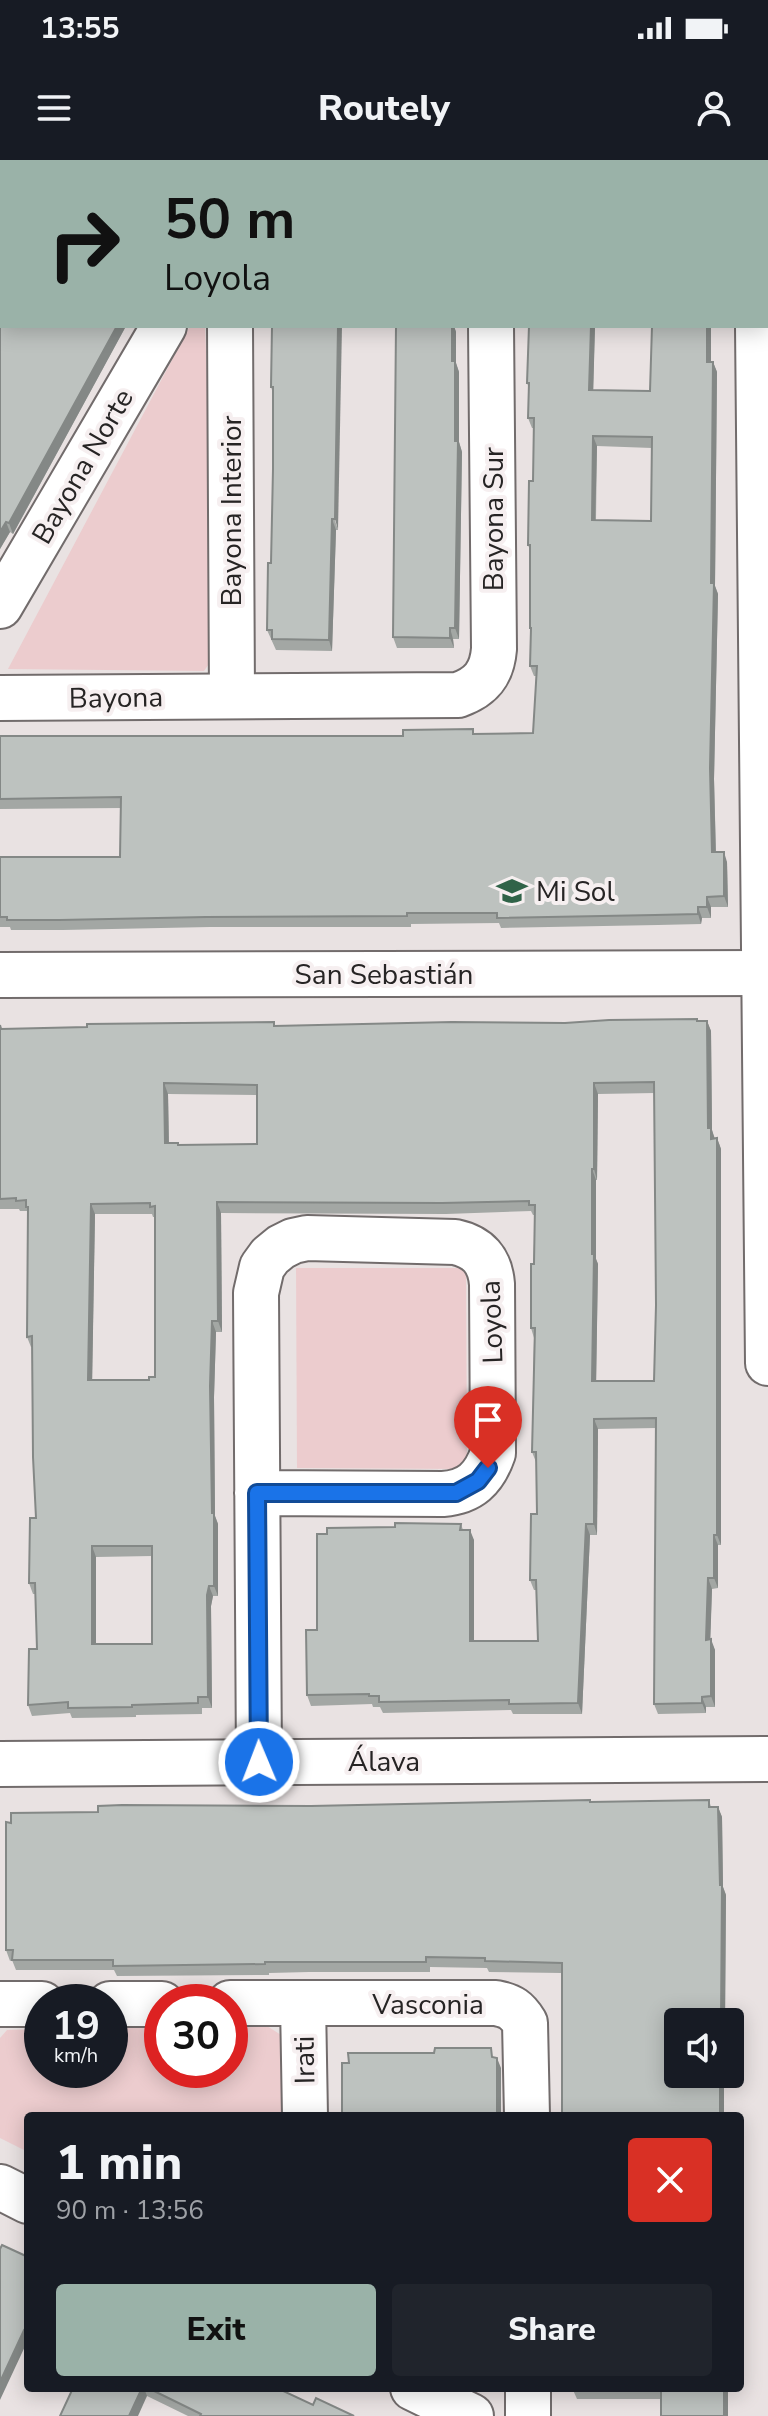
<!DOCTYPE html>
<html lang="en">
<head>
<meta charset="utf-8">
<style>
  :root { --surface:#171b24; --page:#20242c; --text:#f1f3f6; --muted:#9ea1a6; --accent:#9ab2a8 }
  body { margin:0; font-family:"Nunito Sans",sans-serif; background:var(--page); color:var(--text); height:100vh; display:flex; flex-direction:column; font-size:30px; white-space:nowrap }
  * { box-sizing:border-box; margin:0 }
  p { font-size:26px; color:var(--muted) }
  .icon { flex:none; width:44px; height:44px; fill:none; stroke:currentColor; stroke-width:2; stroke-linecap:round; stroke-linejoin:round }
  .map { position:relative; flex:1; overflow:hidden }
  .sheet { position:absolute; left:24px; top:1952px; width:720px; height:280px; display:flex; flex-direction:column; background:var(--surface); border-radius:8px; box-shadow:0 4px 20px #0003 }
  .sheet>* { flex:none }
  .banner { position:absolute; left:0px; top:0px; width:768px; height:168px; box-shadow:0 4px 20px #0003; background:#9ab2a8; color:#111; overflow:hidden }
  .fabs { position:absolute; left:664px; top:1848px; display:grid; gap:16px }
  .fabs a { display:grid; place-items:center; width:80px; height:80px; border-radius:8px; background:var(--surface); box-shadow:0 4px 20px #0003; font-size:40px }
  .speed { position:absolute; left:24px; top:1824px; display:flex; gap:16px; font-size:40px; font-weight:700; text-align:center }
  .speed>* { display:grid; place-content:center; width:104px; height:104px; border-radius:50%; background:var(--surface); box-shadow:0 4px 20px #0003; line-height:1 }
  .speed small { font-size:20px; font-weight:400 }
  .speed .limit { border:12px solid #d22; background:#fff; color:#111 }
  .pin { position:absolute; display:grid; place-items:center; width:68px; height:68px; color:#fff; margin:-82px -34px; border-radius:50% 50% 50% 0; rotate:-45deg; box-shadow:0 0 8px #0007 }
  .pin .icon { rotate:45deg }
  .me { position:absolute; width:88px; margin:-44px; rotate:359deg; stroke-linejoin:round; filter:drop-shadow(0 0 6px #0008) }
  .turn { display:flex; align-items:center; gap:28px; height:168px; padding:0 32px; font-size:36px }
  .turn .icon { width:104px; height:104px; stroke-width:2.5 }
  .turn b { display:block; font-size:56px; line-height:68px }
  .round { display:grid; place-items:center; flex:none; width:84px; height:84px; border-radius:8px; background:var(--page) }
  .overview { display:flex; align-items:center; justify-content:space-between; height:136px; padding:0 32px }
  h1 { font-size:48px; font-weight:800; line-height:60px }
  .action { display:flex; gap:16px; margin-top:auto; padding:16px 32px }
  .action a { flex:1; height:92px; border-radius:8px; background:var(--accent); color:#111; font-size:32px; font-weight:800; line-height:92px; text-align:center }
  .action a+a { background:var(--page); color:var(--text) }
  .status { display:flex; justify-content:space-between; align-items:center; height:56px; padding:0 40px; background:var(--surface); direction:ltr }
  .status svg { height:22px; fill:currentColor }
  header { display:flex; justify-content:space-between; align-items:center; height:104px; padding:0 32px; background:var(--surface); font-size:36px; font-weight:800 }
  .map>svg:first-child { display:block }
  .green { fill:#ecccce }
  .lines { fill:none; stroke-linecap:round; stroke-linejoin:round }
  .street-casing { stroke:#726c6c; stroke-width:48 }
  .street { stroke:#fff; stroke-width:44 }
  .wall { fill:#a3a7a4; fill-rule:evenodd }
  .shaded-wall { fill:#848886 }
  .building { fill:#bdc2bf; stroke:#848886; stroke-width:2; fill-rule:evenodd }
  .route-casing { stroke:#114b97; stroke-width:20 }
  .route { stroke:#1a73e8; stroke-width:14 }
  .labels { text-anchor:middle; stroke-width:8; stroke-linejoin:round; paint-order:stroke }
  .street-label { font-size:28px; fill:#262424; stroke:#f6eff0 }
  .poi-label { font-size:28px; fill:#262424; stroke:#f6eff0; text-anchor:start }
</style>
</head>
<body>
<div class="status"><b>13:55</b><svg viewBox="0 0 49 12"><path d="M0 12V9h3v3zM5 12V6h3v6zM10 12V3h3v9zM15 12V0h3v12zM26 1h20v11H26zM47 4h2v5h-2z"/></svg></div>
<header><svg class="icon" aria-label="menu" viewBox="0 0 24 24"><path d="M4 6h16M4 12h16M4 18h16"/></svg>Routely<svg class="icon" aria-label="person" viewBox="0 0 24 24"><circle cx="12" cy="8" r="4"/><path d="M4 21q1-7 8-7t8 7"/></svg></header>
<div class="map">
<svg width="768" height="2256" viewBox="0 0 768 2256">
  <rect width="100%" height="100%" fill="#e9e2e2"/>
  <g class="green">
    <polygon points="190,166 205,166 218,491 204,511 8,509"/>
    <polygon points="296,1108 466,1108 467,1309 297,1308"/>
    <polygon points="230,1866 267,1866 289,1880 290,1956 28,1956 28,1992 0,1978 0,1878 7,1870 42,1869 42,1910 110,1910 110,1868 162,1867 162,1910 230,1910"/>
  </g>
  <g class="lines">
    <g class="street-casing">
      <g id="street">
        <polyline points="757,0 757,2"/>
        <polyline points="230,166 232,536"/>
        <polyline points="758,166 768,1203"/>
        <polyline points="0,446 164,166"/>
        <path d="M0 538 458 535C481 527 492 514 494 489L491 166"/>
        <polyline points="0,815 768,813"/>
        <path d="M257 1333 443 1334C470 1332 484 1319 493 1293L492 1124C490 1100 478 1087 455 1082L307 1078 293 1081 281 1087 270 1096 262 1107 256 1133 259 1602"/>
        <polyline points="0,1604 768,1599"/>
        <path d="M230 1843H496C511 1846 517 1850 525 1863L527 1956"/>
        <polyline points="303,1843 305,1956"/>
        <polyline points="0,1844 42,1844"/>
        <polyline points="110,1844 162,1844"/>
        <polyline points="0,2027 28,2041"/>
        <polyline points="413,2228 471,2256"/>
        <polyline points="528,2228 528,2256"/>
      </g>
    </g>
    <use href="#street" class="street"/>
  </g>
  <g class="wall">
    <polygon points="0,0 78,0 77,2 2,2 2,166 126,166 13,374 10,372 0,389"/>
    <polygon points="132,0 710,0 711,2 133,2"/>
    <polygon points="272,166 338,370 336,370 332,491 276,490 267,470 271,403 273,309 273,233 271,227"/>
    <polygon points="454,166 456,172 456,203 459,212 459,282 462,292 459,479 453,479 454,488 397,488 393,477"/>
    <path d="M529 166H595L593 230 650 231 711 202H713L717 212 715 426 718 434 714 619 716 692 727 702 728 747H711V758H702L701 764 658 765 501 768 499 763 411 764V767H210L63 770H11L10 767H0V697H120L121 648 0 649V576H394L473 569 474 574 533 573 536 516H534L530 506 531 473 530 468V390L528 385 533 321 534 268H532L528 258 529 228 527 223ZM597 286 652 288 651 361 596 360Z"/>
    <path d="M697 859 698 861H707L711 871 712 970 714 978H717L721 989V1385H718V1428L712 1429 710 1480 715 1490V1547H706V1553L658 1554 654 1544 656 1268 598 1269 597 1375H590L582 1554H513L511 1550 383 1553 380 1547H373L372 1544 311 1546 307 1535 317 1470 395 1367 461 1364 463 1370 474 1380V1481H538L536 1430H534L530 1420 537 1354 536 1302 532 1292 534 1178 531 1168 535 1055H533L531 1051 446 1054 221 1053 222 1172H216L214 1237 215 1356 218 1364V1436H213L211 1446 212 1548H202V1554L136 1555V1557L72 1558 70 1553 32 1556 28 1545 37 1489 35 1434H33L29 1423 36 1358 32 1187H31L27 1177 28 1053 27 1051H20L19 1049H0V865L2 869 565 863ZM655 933 656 1145 654 1221H596L598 1104 596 1099V1020H597L598 934ZM168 934 257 935V984L179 985 169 983ZM95 1054H152L153 1057H155V1217L149 1220H92ZM152 1396V1484H96V1397Z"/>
    <polygon points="709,1640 711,1647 718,1647 722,1657 723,1727 726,1735 725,1862 678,1862 724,1914 724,1956 562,1956 562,1813 489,1812 487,1808 430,1807 430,1812 309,1812 269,1813 269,1815 117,1816 114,1810 16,1810 12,1800 10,1801 6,1790 11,1663 98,1652 311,1646"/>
    <polygon points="73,2228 277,2228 313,2245 354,2256 188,2256 147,2236"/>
    <polygon points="571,2228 728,2228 728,2256 661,2256 661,2239 577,2239 573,2230"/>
  </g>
  <g class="shaded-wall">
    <polygon points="117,166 126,166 13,374 9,363"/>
    <polygon points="338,166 342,166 338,370 335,359"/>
    <polygon points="452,166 454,166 456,172 456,203 459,212 459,282 462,292 459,479 455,468 455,281"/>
    <polygon points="591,166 595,166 593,240 589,230"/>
    <polygon points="707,166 711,166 711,213 707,202"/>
    <polygon points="713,202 717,212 715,426 718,434 714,619 716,702 712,692 710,608"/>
    <polygon points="593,276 597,286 595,370 592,360"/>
    <polygon points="332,359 336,370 332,491 329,480"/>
    <polygon points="6,362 10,372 0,389 0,372"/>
    <polygon points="450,468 453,479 454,488 450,478"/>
    <polygon points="724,692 727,702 728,747 724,736"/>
    <polygon points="707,737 711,747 711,758 707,747"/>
    <polygon points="698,747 702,758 701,764 698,754"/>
    <polygon points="707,861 711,871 712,970 715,979 715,989 708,968"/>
    <polygon points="164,923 168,934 169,993 165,983"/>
    <polygon points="594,923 598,934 597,1020 594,1009"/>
    <polygon points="717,978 721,989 721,1385 717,1375"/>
    <polygon points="592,1009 596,1020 596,1099 598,1104 596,1231 592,1221"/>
    <polygon points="217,1042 221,1053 222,1172 218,1161"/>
    <polygon points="91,1044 95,1054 92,1230 88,1220"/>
    <polygon points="212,1161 216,1172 214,1237 215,1356 218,1364 218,1436 214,1426 212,1353 210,1226"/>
    <polygon points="594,1259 598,1269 597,1375 594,1364"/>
    <polygon points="586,1364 590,1375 582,1554 578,1543"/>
    <polygon points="470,1370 474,1380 474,1492 470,1481"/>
    <polygon points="714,1375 718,1385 718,1428 714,1418"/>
    <polygon points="92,1386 96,1397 96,1495 92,1484"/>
    <polygon points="708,1418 712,1429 710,1490 706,1480"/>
    <polygon points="209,1426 213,1436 211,1446 212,1548 208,1537 207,1435"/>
    <polygon points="711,1479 715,1490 715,1547 711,1536"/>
    <polygon points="702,1537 706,1547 706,1553 702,1543"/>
    <polygon points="718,1647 722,1657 723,1727 726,1735 725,1862 721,1862"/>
    <polygon points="497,1898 501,1908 501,1956 497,1956"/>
    <rect x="720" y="1914" width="4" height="42"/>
    <polygon points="24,2170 28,2180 0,2240 0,2222"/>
    <polygon points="142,2228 144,2228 147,2236 138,2256 129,2256"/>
    <rect x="724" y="2228" width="4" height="28"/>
  </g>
  <g class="building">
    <polygon points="0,0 69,0 68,2 2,2 2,166 117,166 9,363 6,362 0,372"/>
    <polygon points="136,0 254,0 222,0 220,2 137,2"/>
    <rect x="269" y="0" width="439" height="2"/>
    <polygon points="272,166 338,166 335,359 332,359 329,480 272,479 272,470 267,470 268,403 271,403 273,309 273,227 271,227"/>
    <polygon points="396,166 452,166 452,201 455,201 455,281 458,281 455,468 450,468 450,478 393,477"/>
    <path d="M529 166H591L589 230 650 231 652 166H707V202H713L711 423H714L710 608 712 692H724V736L707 737V747H698V754L655 755 497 758V753H407V756L206 757 60 760H7V757H0V697H120L121 637 0 639V576H403V570L473 569V574L533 573 537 506H530L531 468H530V385H528L529 321H533L534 258H528L529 223H527ZM593 276 652 277 651 361 592 360Z"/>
    <path d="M697 859V861H707L708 968H711V979L717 978V1375H714V1418H708L706 1480 711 1479V1536L702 1537V1543L654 1544 656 1258 594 1259V1364H586L578 1543 509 1544V1540L379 1542V1536H369V1534L307 1535 306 1470H317V1374H327V1368L395 1367V1363L461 1364 460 1370H470V1481H538L536 1420H530L531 1354H537L536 1292H532L535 1168H531V1104H534L535 1045H529V1041L442 1043 217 1042 218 1161H212L210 1226 212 1353H214V1426H209L207 1435 208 1537H198V1543L132 1545V1547L68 1548V1542L28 1545 29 1489H37L35 1423H29L30 1358H36L33 1297 32 1176 27 1177 28 1047H26V1040L16 1041V1038L0 1039V865L1 869 87 867V864L274 862V866L452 862 565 863 609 860ZM654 922 656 1145 654 1221H592L594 1094H592V1009H594V923ZM164 923 257 925V984L178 985V983H165ZM150 1043V1047L155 1046V1217H149V1220H88L91 1044ZM92 1386H152V1484H92Z"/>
    <polygon points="590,1640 590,1642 709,1640 709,1647 718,1647 720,1725 722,1725 721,1862 678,1862 678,1914 720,1914 720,1956 562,1956 562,1803 485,1801 485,1798 426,1797 426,1802 265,1802 265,1804 113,1806 113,1800 12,1800 13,1790 6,1790 6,1662 11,1663 11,1653 98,1652 98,1646 122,1645 311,1646"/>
    <polygon points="435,1888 491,1888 492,1897 497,1898 497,1956 342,1956 342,1903 349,1903 348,1893 434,1893"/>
    <polygon points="2,2085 28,2097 28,2172 24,2170 0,2222 0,2089"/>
    <polygon points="73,2228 142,2228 129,2256 60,2256"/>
    <polygon points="148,2228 277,2228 313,2245 316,2238 354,2256 200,2256 201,2254"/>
    <polygon points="573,2228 724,2228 724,2256 661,2256 661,2229 573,2229"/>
  </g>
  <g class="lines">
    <g class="route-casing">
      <polyline id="route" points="259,1602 257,1333 456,1333 478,1321 488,1308"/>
    </g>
    <use href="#route" class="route"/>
  </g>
  <defs>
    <g id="school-bare" transform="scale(2.4)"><path d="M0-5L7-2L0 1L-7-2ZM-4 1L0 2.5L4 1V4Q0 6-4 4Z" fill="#306348" stroke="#f6eff0" stroke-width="2.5" paint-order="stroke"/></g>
  </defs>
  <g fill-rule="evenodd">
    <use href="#school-bare" x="512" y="731"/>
  </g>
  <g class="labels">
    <g class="street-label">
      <text transform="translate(82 306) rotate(-60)" y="10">Bayona Norte</text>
      <text transform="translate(231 351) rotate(-90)" y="10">Bayona Interior</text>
      <text transform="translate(493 359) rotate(-90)" y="10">Bayona Sur</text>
      <text transform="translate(116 537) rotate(-1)" y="10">Bayona</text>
      <text x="384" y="824">San Sebastián</text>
      <text transform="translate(491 1162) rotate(-92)" y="10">Loyola</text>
      <text x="384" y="1611">Álava</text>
      <text x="428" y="1854">Vasconia</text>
      <text transform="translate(304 1900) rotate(-91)" y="10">Irati</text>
    </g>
    <g class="poi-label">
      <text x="536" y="741">Mi Sol</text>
    </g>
  </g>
</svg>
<div class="fabs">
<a><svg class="icon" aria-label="sound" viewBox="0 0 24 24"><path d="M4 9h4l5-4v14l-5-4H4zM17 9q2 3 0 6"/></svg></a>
</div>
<div class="speed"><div>19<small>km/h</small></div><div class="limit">30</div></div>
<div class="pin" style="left:488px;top:1308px;background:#d93025"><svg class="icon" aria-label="arrive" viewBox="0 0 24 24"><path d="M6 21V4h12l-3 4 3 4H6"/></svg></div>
<svg class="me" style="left:259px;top:1602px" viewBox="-20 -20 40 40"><circle r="17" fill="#1a73e8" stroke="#fff" stroke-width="3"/><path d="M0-11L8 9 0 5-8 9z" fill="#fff"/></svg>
<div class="banner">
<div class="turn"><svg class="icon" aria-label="right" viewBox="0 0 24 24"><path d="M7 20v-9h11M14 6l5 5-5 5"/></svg><div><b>50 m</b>Loyola</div></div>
</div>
<section class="sheet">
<div class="overview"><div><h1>1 min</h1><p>90 m · 13:56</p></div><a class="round" style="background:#d93025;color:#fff"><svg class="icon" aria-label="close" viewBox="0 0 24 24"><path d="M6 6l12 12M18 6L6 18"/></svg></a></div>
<div class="action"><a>Exit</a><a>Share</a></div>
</section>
</div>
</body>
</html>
